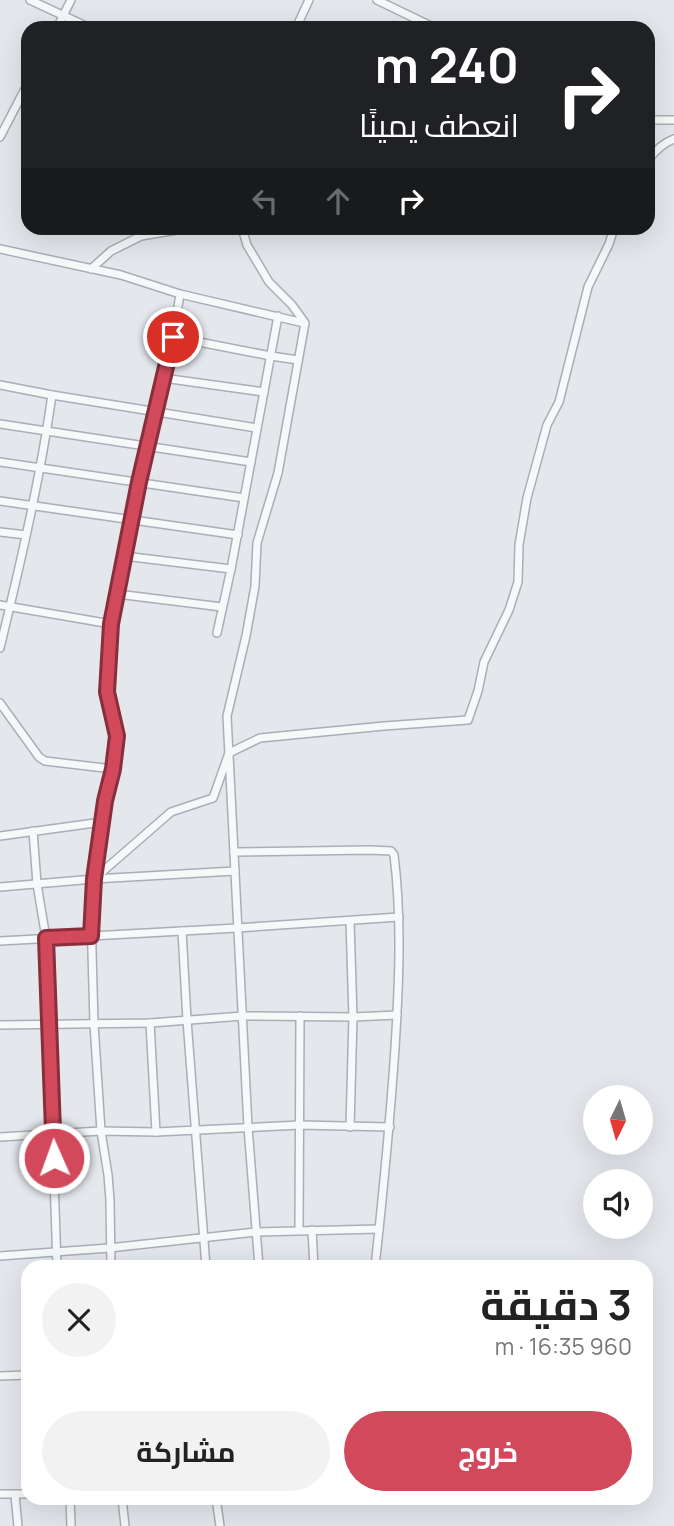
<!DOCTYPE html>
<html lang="ar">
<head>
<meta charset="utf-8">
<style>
  :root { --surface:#fff; --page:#f2f2f2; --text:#222; --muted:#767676; --accent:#d1495b }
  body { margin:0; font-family:Manrope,Cairo,sans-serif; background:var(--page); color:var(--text); direction:rtl; height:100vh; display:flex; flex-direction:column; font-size:26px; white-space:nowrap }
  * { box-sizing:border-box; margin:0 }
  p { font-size:23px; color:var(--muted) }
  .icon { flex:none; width:38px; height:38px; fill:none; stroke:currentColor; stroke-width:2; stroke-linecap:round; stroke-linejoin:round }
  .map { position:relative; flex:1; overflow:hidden; direction:ltr }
  .sheet { position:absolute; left:21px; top:1260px; width:632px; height:245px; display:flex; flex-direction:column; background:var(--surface); border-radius:21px; box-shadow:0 7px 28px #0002; direction:rtl }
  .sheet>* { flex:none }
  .banner { position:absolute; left:21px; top:21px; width:634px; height:214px; border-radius:21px; box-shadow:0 7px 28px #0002; direction:rtl; background:#202124; color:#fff; overflow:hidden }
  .needle { width:46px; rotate:185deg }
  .fabs { position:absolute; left:583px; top:1085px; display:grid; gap:14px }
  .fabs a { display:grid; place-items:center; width:70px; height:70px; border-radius:50%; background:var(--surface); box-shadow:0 7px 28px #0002; font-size:35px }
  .pin { position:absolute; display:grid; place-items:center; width:60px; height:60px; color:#fff; margin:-30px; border:4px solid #fff; border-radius:50%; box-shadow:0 2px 7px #0007 }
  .me { position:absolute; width:77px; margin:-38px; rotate:358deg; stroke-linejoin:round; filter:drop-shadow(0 0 5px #0008) }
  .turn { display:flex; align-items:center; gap:24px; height:147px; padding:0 21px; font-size:32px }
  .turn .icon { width:91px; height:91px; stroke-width:2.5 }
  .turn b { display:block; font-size:49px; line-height:60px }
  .lanes { display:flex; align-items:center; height:66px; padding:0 21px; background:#0003; justify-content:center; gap:35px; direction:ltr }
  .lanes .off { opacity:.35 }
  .round { display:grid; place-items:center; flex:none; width:74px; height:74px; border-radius:37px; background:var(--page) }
  .summary { display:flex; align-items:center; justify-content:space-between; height:119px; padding:0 21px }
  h1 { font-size:42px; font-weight:700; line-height:52px }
  .primary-button { display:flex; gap:14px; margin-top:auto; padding:14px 21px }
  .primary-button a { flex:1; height:80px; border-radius:42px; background:var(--accent); color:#fff; font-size:28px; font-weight:700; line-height:80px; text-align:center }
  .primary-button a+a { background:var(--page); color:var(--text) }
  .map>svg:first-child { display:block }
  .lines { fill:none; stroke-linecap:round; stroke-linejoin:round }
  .minor-casing { stroke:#a9aeb7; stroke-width:10 }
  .minor { stroke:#f7f8fa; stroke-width:7 }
  .route-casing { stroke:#882f3b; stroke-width:18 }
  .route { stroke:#d1495b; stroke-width:12 }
</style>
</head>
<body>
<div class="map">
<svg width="674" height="1526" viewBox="0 0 674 1526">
  <rect width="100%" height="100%" fill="#e4e7ec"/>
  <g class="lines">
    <g class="minor-casing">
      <g id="minor">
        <polyline points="30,0 90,28"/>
        <polyline points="377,0 435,28"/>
        <polyline points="57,28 71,0"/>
        <polyline points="296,28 309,0"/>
        <polyline points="648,120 674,120"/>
        <polyline points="0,137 28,83"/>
        <path d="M648 160C655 151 663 143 674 139"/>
        <polyline points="242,228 247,245 269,282 292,305 305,323 278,473 257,543 255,586 246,636 227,716 248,1127 259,1267"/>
        <polyline points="0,249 121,275 180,294 173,337 146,446 111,624 107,692 117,736 113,769 105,801 94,878"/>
        <polyline points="91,269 111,251 141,236 189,228"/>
        <polyline points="180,294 304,323"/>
        <polyline points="173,337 271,356 298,360"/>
        <polyline points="163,378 264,392"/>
        <polyline points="0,385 52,395 257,428"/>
        <polyline points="0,424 251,462"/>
        <polyline points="0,462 244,498"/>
        <polyline points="0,501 238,535"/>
        <polyline points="0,532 26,535"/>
        <polyline points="124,556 231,569"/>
        <polyline points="117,594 222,607"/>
        <polyline points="0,605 111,624"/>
        <polyline points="217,633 231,569 278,316"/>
        <path d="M0 648C20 565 40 480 52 395"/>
        <polyline points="0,703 39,757 45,761 113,769"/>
        <polyline points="33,831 37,884 46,938 57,1267"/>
        <polyline points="0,836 102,822"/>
        <path d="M234 852 370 850 391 851 394 855C402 919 399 984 395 1048 390 1121 383 1194 375 1267"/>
        <polyline points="0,887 94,879 235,871"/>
        <polyline points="350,921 353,1017 350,1127"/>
        <polyline points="182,931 187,1020 206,1267"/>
        <polyline points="0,941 237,928 399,917"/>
        <polyline points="150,1023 156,1132"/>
        <polyline points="0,1025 150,1023 243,1016 353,1017 397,1015"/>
        <polyline points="0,1137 101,1131 156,1132 300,1125 390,1127"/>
        <polyline points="299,1230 300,1016"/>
        <polyline points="312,1230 314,1267"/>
        <polyline points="0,1256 109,1248 256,1232 379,1229"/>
        <polyline points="111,1267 110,1200 108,1175 101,1131 94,1024 91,915 94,879 171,812 213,798 229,753 260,738 384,726 468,720 478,691 484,662 509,610 518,582 519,545 527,498 547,425 559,402 588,287 609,244 614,228"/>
        <polyline points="0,1376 28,1375"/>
        <polyline points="0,1494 28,1494"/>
        <polyline points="15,1495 18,1526"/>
        <polyline points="70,1498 71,1526"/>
        <polyline points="122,1498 125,1526"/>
        <polyline points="216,1498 220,1526"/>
      </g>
    </g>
    <use href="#minor" class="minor"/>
  </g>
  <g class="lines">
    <g class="route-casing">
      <polyline id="route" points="54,1158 46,938 91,936 94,879 105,801 113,769 117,736 107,692 111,624 139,482 173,337"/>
    </g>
    <use href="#route" class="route"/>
  </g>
</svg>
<div class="fabs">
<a><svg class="needle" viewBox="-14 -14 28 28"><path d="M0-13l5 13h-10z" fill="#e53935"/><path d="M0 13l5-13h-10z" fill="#767676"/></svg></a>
<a><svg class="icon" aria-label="sound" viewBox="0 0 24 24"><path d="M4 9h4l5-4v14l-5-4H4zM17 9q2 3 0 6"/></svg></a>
</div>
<div class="pin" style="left:173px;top:337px;background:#d93025"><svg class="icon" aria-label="arrive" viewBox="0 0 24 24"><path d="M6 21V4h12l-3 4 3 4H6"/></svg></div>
<svg class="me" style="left:54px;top:1158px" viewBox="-20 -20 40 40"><circle r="17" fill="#d1495b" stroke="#fff" stroke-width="3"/><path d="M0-11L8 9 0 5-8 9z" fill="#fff"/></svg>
<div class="banner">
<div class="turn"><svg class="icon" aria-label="right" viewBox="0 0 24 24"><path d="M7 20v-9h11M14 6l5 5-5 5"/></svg><div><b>240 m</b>انعطف يمينًا</div></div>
<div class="lanes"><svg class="icon off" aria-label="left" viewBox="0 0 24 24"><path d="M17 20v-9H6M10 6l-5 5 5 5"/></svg><svg class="icon off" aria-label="ahead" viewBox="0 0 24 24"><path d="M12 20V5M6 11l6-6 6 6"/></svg><svg class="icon" aria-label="right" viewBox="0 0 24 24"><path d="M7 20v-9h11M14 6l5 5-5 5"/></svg></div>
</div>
<section class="sheet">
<div class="summary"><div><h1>3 دقيقة</h1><p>960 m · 16:35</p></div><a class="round"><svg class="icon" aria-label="close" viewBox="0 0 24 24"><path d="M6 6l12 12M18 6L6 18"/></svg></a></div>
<div class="primary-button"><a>خروج</a><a>مشاركة</a></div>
</section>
</div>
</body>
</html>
